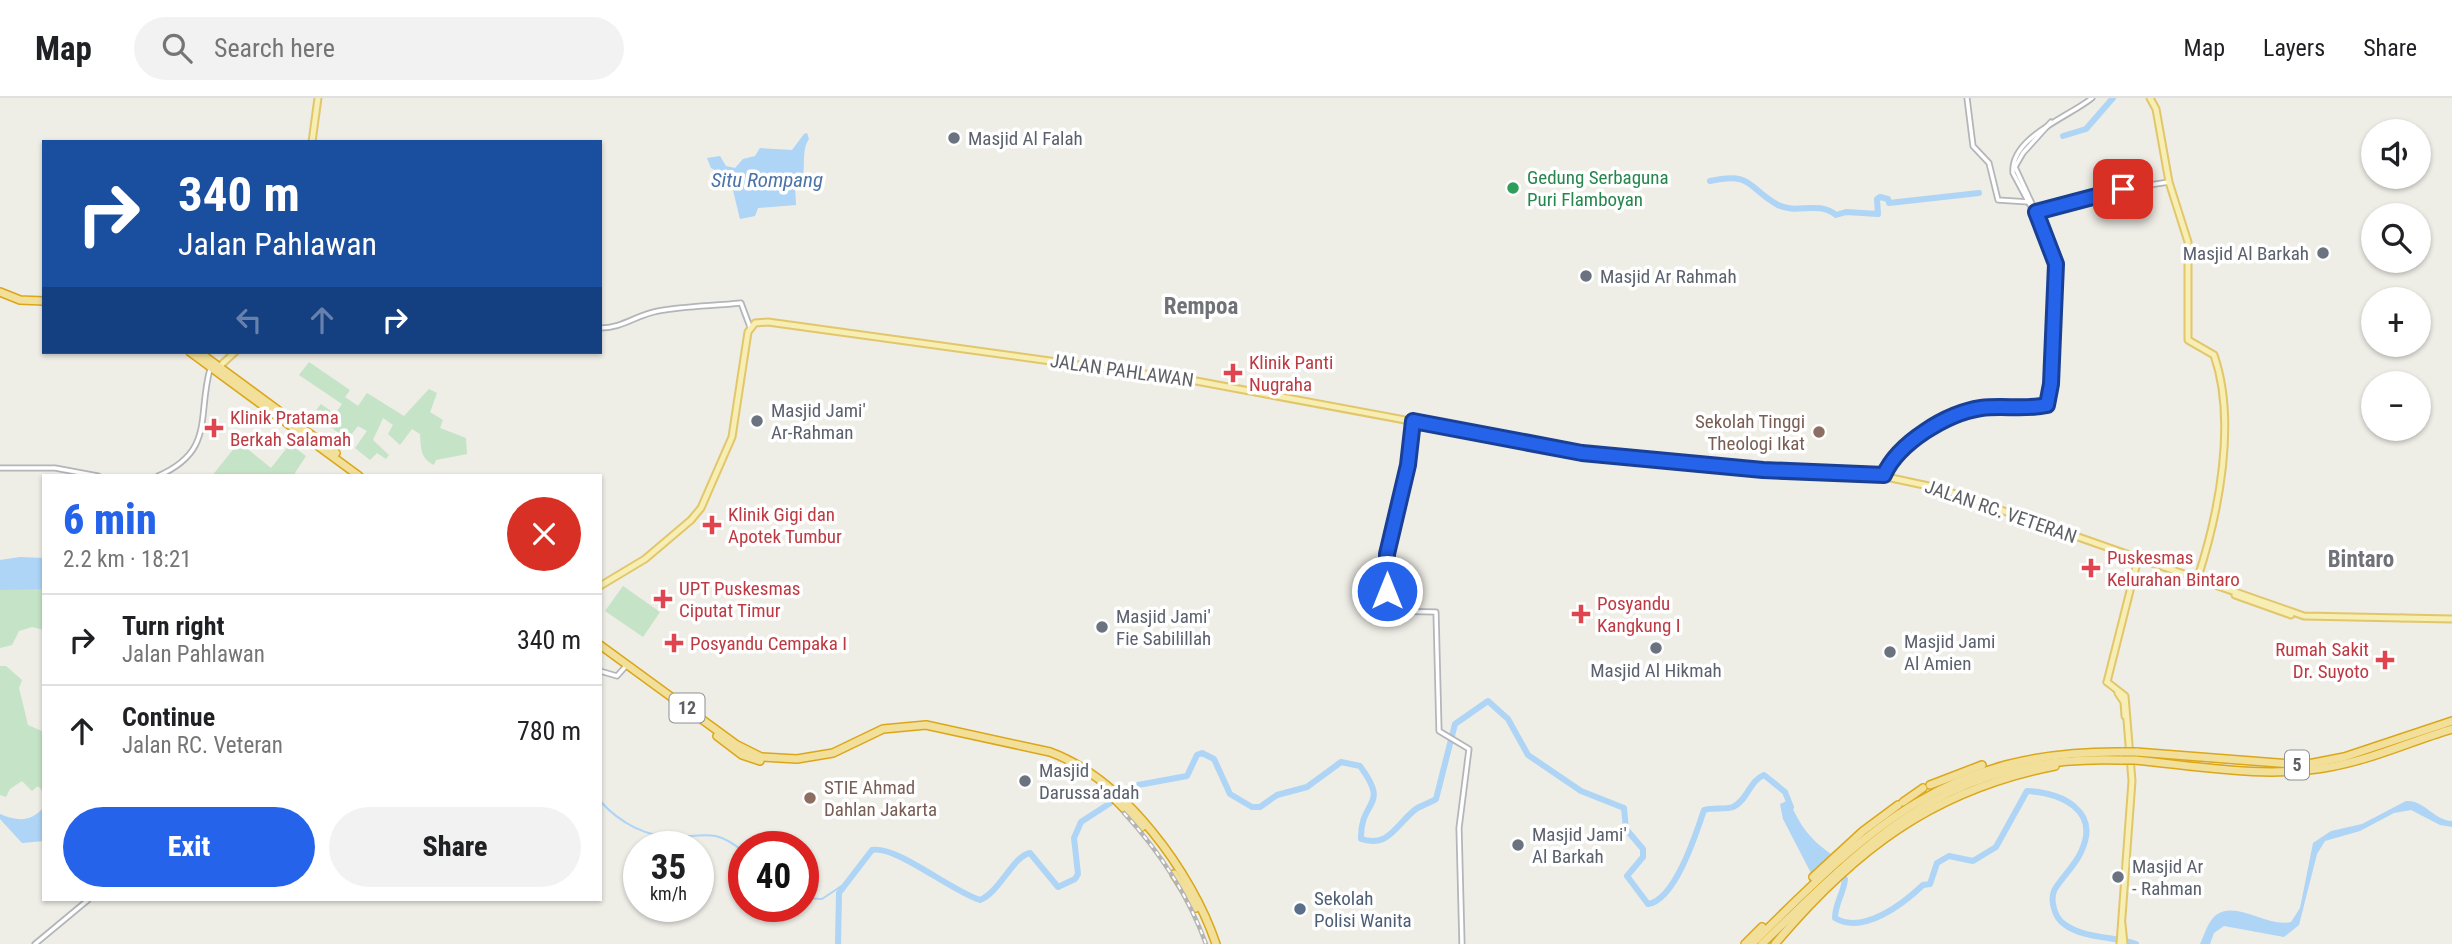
<!DOCTYPE html>
<html lang="en">
<head>
<meta charset="utf-8">
<style>
  :root { --surface:#fff; --page:#f2f2f2; --text:#202124; --muted:#757577; --line:#e0e0e0; --accent:#2563eb }
  body { margin:0; font-family:"Roboto Condensed",sans-serif; background:var(--page); color:var(--text); height:100vh; display:flex; flex-direction:column; font-size:26px; white-space:nowrap }
  * { box-sizing:border-box; margin:0 }
  p { font-size:23px; color:var(--muted) }
  .icon { flex:none; width:38px; height:38px; fill:none; stroke:currentColor; stroke-width:2; stroke-linecap:round; stroke-linejoin:round }
  .map { position:relative; flex:1; overflow:hidden }
  .drawer { position:absolute; left:42px; top:376px; width:560px; height:427px; display:flex; flex-direction:column; background:var(--surface); border-radius:0px; box-shadow:0 2px 5px #0004 }
  .drawer>* { flex:none }
  .guide { position:absolute; left:42px; top:42px; width:560px; height:214px; border-radius:0px; box-shadow:0 2px 5px #0004; background:#1a4fa0; color:#fff; overflow:hidden }
  .buttons { position:absolute; left:2361px; top:21px; display:grid; gap:14px }
  .buttons a { display:grid; place-items:center; width:70px; height:70px; border-radius:50%; background:var(--surface); box-shadow:0 2px 5px #0004; font-size:35px }
  .speed { position:absolute; left:623px; top:733px; display:flex; gap:14px; font-size:35px; font-weight:700; text-align:center }
  .speed>* { display:grid; place-content:center; width:91px; height:91px; border-radius:50%; background:var(--surface); box-shadow:0 2px 5px #0004; line-height:1 }
  .speed small { font-size:18px; font-weight:400 }
  .speed .limit { border:10px solid #d22; background:#fff; color:#111 }
  .pin { position:absolute; display:grid; place-items:center; width:60px; height:60px; color:#fff; margin:-30px; border-radius:14px; box-shadow:0 4px 10px #0006 }
  .me { position:absolute; width:77px; margin:-38px; rotate:0deg; stroke-linejoin:round; filter:drop-shadow(0 0 5px #0008) }
  .turn { display:flex; align-items:center; gap:24px; height:147px; padding:0 21px; font-size:32px }
  .turn .icon { width:91px; height:91px; stroke-width:2.5 }
  .turn b { display:block; font-size:49px; line-height:60px }
  .lanes { display:flex; align-items:center; height:66px; padding:0 21px; background:#0003; justify-content:center; gap:35px; direction:ltr }
  .lanes .off { opacity:.35 }
  .round { display:grid; place-items:center; flex:none; width:74px; height:74px; border-radius:37px; background:var(--page) }
  .head { display:flex; align-items:center; justify-content:space-between; height:119px; padding:0 21px }
  h1 { font-size:42px; font-weight:800; line-height:52px; color:var(--accent) }
  .button { display:flex; gap:14px; margin-top:auto; padding:14px 21px }
  .button a { flex:1; height:80px; border-radius:42px; background:var(--accent); color:#fff; font-size:28px; font-weight:800; line-height:80px; text-align:center }
  .button a+a { background:var(--page); color:var(--text) }
  ul { padding:0; list-style:none }
  li { display:flex; align-items:center; gap:21px; height:91px; padding:0 21px; border-top:2px solid var(--line) }
  li div { flex:1 }
  li b { display:block; font-size:26px }
  li em { font-style:normal }
  header { display:flex; align-items:center; gap:42px; box-sizing:border-box; height:98px; padding:0 35px; background:var(--surface); border-bottom:2px solid var(--line) }
  header strong { font-size:33px }
  nav { display:flex; gap:38px; margin-inline-start:auto; font-size:24px }
  .search { width:490px; height:63px; background:var(--page); display:flex; align-items:center; gap:18px; box-sizing:border-box; padding:0 24px; border-radius:38px; color:var(--muted); font-size:26px }
  .map>svg:first-child { display:block }
  .green { fill:#c5e3c7 }
  .water { fill:#aed4f6 }
  .lines { fill:none; stroke-linecap:round; stroke-linejoin:round }
  .stream { stroke:#aed4f6; stroke-width:2 }
  .river { stroke:#aed4f6; stroke-width:6 }
  .minor-casing { stroke:#b3b5b9; stroke-width:7 }
  .major-casing { stroke:#e2c66b; stroke-width:9 }
  .highway-casing { stroke:#dba719; stroke-width:10 }
  .minor { stroke:#fff; stroke-width:3.5 }
  .major { stroke:#f6eeb3; stroke-width:5 }
  .highway { stroke:#f2df9a; stroke-width:7 }
  .rail-casing { stroke:#b4b4b5; stroke-width:4.5 }
  .rail { stroke:#fff; stroke-width:2; stroke-dasharray:5; stroke-linecap:butt }
  .highway-bridge-casing { stroke:#dba719; stroke-width:10; stroke-linecap:butt }
  .highway-bridge { stroke:#f2df9a; stroke-width:7 }
  .route-casing { stroke:#184099; stroke-width:18 }
  .route { stroke:#2563eb; stroke-width:12 }
  .worship-dot { fill:#6b7280; stroke:#fff; stroke-width:2.5 }
  .leisure-dot { fill:#2e9e5b; stroke:#fff; stroke-width:2.5 }
  .health-dot { fill:#e0444e; stroke:#fff; stroke-width:2.5 }
  .education-dot { fill:#8d6e63; stroke:#fff; stroke-width:2.5 }
  .service-dot { fill:#5c6f8a; stroke:#fff; stroke-width:2.5 }
  .labels { text-anchor:middle; stroke-width:7; stroke-linejoin:round; paint-order:stroke }
  .shield { fill:#fff; stroke:#8e9093; stroke-width:2 }
  .shield-label { font-size:18px; font-weight:bold; fill:#5e6065 }
  .worship-label { font-size:19px; fill:#5b616d; stroke:#fff; text-anchor:start }
  .leisure-label { font-size:19px; fill:#27864d; stroke:#fff; text-anchor:start }
  .health-label { font-size:19px; fill:#be3a42; stroke:#fff; text-anchor:start }
  .street-label { font-size:19px; fill:#5e6065; stroke:#fff }
  .education-label { font-size:19px; fill:#785e54; stroke:#fff; text-anchor:end }
  .service-label { font-size:19px; fill:#4e5e75; stroke:#fff; text-anchor:start }
  .water-label { font-size:21px; font-style:italic; fill:#4c74a6; stroke:#fff }
  .quarter-label { font-size:23px; font-weight:bold; fill:#6f7277; stroke:#fff }
</style>
</head>
<body>
<header>
<strong>Map</strong>
<div class="search"><svg class="icon" aria-label="search" viewBox="0 0 24 24"><circle cx="10" cy="10" r="6"/><path d="M15 15l6 6"/></svg>Search here</div>
<nav><a>Map</a><a>Layers</a><a>Share</a></nav>
</header>
<div class="map">
<svg width="2452" height="846" viewBox="0 0 2452 846">
  <rect width="100%" height="100%" fill="#eeede6"/>
  <g class="green">
    <path d="M309 264 350 292 345 299 358 308 367 295 404 318 429 291 437 295 430 314 443 322 440 330 466 340 467 356 436 362 434 367C420 360 421 350 420 336L412 331 400 347 388 336 393 327 383 320 373 342 389 357 386 361 377 355 370 362 355 350 367 333 358 328 347 342 314 315 321 306 335 316 342 306 299 277Z"/>
    <polygon points="239,344 271,370 290,346 306,358 293,378 212,378"/>
    <polygon points="623,488 660,514 643,539 605,513"/>
    <polygon points="27,489 44,491 44,532 32,529 19,533 12,547 0,550 0,492"/>
    <polygon points="0,568 6,568 22,582 19,590 28,627 44,634 44,695 38,688 32,693 22,683 10,691 6,699 0,697"/>
  </g>
  <g class="water">
    <path d="M804 36 807 35 809 41C801 52 806 70 802 84L795 88 796 107 758 110 755 118 740 121 730 80 711 70 707 60 720 58 726 68 735 70 743 61 755 58 760 50 792 52Z"/>
    <polygon points="20,459 44,460 44,491 0,492 0,462"/>
    <path d="M1789 702C1800 728 1810 742 1834 758L1812 777 1783 721 1780 706Z"/>
    <path d="M2406 703C2425 702 2433 722 2452 723V729L2440 727 2411 712 2394 715 2360 733 2325 743 2317 756 2299 827 2284 839 2224 828 2214 835 2210 846H2200C2204 838 2208 823 2216 817 2237 802 2268 830 2291 824L2300 810 2313 745 2331 733 2362 726Z"/>
    <path d="M44 709V743L22 745 0 721V716C17 723 30 725 44 709Z"/>
  </g>
  <g class="lines">
    <g class="stream">
      <path d="M600 703C620 725 647 740 678 739 709 737 717 732 744 754"/>
      <polyline points="803,800 822,801 843,787"/>
    </g>
    <g class="river">
      <polyline points="2063,38 2086,31 2113,0"/>
      <path d="M1710 83C1753 73 1748 91 1778 107 1797 117 1817 102 1836 117L1846 114 1878 116 1877 101 1880 99 1888 101 1889 105 1979 95"/>
      <path d="M1828 766 1845 781C1844 795 1835 805 1835 820 1863 837 1903 806 1923 787L1930 786 1937 765 1949 758 1973 763 1996 749 2027 693C2061 695 2101 712 2081 754 2075 768 2057 785 2054 793 2050 803 2055 820 2064 826 2084 841 2113 838 2136 846"/>
      <path d="M838 846 839 795 872 752C896 747 951 793 980 802 1000 794 1013 758 1030 755L1058 789 1075 781 1078 776 1074 740 1081 724 1138 687 1187 678 1197 657 1202 655 1214 661 1230 696 1252 709H1260L1277 697 1307 689 1341 664 1360 668C1391 710 1360 700 1361 741 1390 750 1396 726 1416 711 1422 707 1430 705 1436 701L1455 626 1488 603 1508 621 1528 657 1581 693 1624 710 1626 731 1643 751V759L1627 778 1648 806C1675 802 1696 736 1704 712 1713 709 1725 712 1733 709 1748 702 1749 683 1764 677L1785 694 1791 709"/>
    </g>
    <g class="minor-casing">
      <g id="minor">
        <polyline points="1967,0 1973,48 1989,65 1998,102 2029,104"/>
        <path d="M2030 107 2013 75C2010 39 2069 19 2092 0"/>
        <polyline points="2036,114 2123,91 2169,84"/>
        <path d="M600 230C623 230 636 217 658 213 685 208 713 208 741 205L750 229"/>
        <polyline points="1413,323 1408,367 1387,456 1387,513 1436,514 1439,633 1469,651 1459,730 1462,846"/>
        <polyline points="0,370 55,370 98,378"/>
        <path d="M1884 377C1897 348 1952 312 1985 310 2002 309 2036 316 2049 304L2056 166 2053 151 2015 69 2023 55 2051 24"/>
        <path d="M158 378C215 353 197 319 210 271"/>
        <polyline points="600,573 617,578 625,569"/>
        <polyline points="35,846 88,802"/>
      </g>
    </g>
    <g class="major-casing">
      <g id="major">
        <path d="M2150 0 2156 11 2169 84 2188 144V242L2214 257C2237 323 2219 414 2198 479"/>
        <polyline points="312,44 318,0"/>
        <polyline points="220,268 235,254"/>
        <polyline points="600,488 645,461 691,422 701,410 732,339 748,234 755,225 768,224 1196,283 1582,355 1763,372 1877,377 1938,390 2304,518 2402,520"/>
        <polyline points="2235,497 2291,517"/>
        <polyline points="2402,520 2452,521"/>
        <polyline points="2107,584 2125,598 2132,683 2120,846"/>
        <polyline points="2107,584 2138,461"/>
        <polyline points="2118,595 2124,604 2125,618"/>
        <polyline points="2122,826 2124,846"/>
      </g>
    </g>
    <g class="highway-casing">
      <g id="highway">
        <polyline points="0,194 20,202 44,203"/>
        <polyline points="190,254 359,378"/>
        <polyline points="199,254 336,355"/>
        <path d="M600 547 737 647 761 659 797 661 833 655 883 631 926 627 1050 654C1124 681 1192 774 1216 846"/>
        <polyline points="717,638 742,657 760,663"/>
        <polyline points="2136,654 2303,667 2344,659 2452,623"/>
        <path d="M2135 662C2198 668 2266 681 2329 669 2371 662 2411 643 2452 631"/>
        <polyline points="1930,687 1982,667"/>
        <polyline points="1106,692 1142,729"/>
        <polyline points="1903,704 1923,690"/>
        <polyline points="1174,776 1196,810"/>
        <polyline points="1813,779 1863,733 1898,707"/>
        <polyline points="1745,846 1762,829"/>
        <path d="M1752 846C1870 729 1946 652 2123 654"/>
        <path d="M1762 846C1877 735 1950 656 2122 662"/>
        <path d="M1775 846C1854 752 1933 692 2055 668"/>
      </g>
    </g>
    <use href="#minor" class="minor"/>
    <use href="#major" class="major"/>
    <use href="#highway" class="highway"/>
    <g class="rail-casing">
      <path id="rail" d="M1124 715C1160 754 1188 797 1206 846"/>
    </g>
    <use href="#rail" class="rail"/>
    <g class="highway-bridge-casing">
      <g id="highway-bridge">
        <polyline points="2123,654 2136,654"/>
        <polyline points="2122,662 2135,662"/>
      </g>
    </g>
    <use href="#highway-bridge" class="highway-bridge"/>
  </g>
  <g class="lines">
    <g class="route-casing">
      <path id="route" d="M1387 493V456L1408 367 1413 323 1582 355 1763 372 1884 377C1898 345 1947 315 1981 310 2003 307 2025 312 2047 307L2051 286 2056 166 2036 114 2123 91"/>
    </g>
    <use href="#route" class="route"/>
  </g>
  <g class="worship-dot">
    <circle cx="954" cy="40" r="7"/>
    <circle cx="2323" cy="155" r="7"/>
    <circle cx="1586" cy="178" r="7"/>
    <circle cx="757" cy="323" r="7"/>
    <circle cx="1102" cy="529" r="7"/>
    <circle cx="1656" cy="550" r="7"/>
    <circle cx="1890" cy="554" r="7"/>
    <circle cx="1025" cy="683" r="7"/>
    <circle cx="1518" cy="747" r="7"/>
    <circle cx="2118" cy="779" r="7"/>
  </g>
  <circle class="leisure-dot" cx="1513" cy="90" r="7"/>
  <g class="health-dot">
    <path d="M1229.5 264.5h7v7h7v7h-7v7h-7v-7h-7v-7h7z"/>
    <path d="M210.5 319.5h7v7h7v7h-7v7h-7v-7h-7v-7h7z"/>
    <path d="M708.5 416.5h7v7h7v7h-7v7h-7v-7h-7v-7h7z"/>
    <path d="M2087.5 459.5h7v7h7v7h-7v7h-7v-7h-7v-7h7z"/>
    <path d="M659.5 490.5h7v7h7v7h-7v7h-7v-7h-7v-7h7z"/>
    <path d="M1577.5 505.5h7v7h7v7h-7v7h-7v-7h-7v-7h7z"/>
    <path d="M670.5 534.5h7v7h7v7h-7v7h-7v-7h-7v-7h7z"/>
    <path d="M2381.5 551.5h7v7h7v7h-7v7h-7v-7h-7v-7h7z"/>
  </g>
  <g class="education-dot">
    <circle cx="1819" cy="334" r="7"/>
    <circle cx="810" cy="700" r="7"/>
  </g>
  <circle class="service-dot" cx="1300" cy="811" r="7"/>
  <g class="labels">
    <g class="shield">
      <rect x="669.5" y="595.5" width="35" height="29" rx="5"/>
      <rect x="2285" y="652.5" width="24" height="29" rx="5"/>
    </g>
    <g class="shield-label">
      <text x="687" y="616">12</text>
      <text x="2297" y="673">5</text>
    </g>
    <g class="worship-label">
      <text x="968" y="47">Masjid Al Falah</text>
      <text x="2309" y="162" text-anchor="end">Masjid Al Barkah</text>
      <text x="1600" y="185">Masjid Ar Rahmah</text>
      <text x="771" y="319">Masjid Jami'<tspan x="771" dy="22">Ar-Rahman</tspan></text>
      <text x="1116" y="525">Masjid Jami'<tspan x="1116" dy="22">Fie Sabilillah</tspan></text>
      <text x="1904" y="550">Masjid Jami<tspan x="1904" dy="22">Al Amien</tspan></text>
      <text x="1656" y="579" text-anchor="middle">Masjid Al Hikmah</text>
      <text x="1039" y="679">Masjid<tspan x="1039" dy="22">Darussa'adah</tspan></text>
      <text x="1532" y="743">Masjid Jami'<tspan x="1532" dy="22">Al Barkah</tspan></text>
      <text x="2132" y="775">Masjid Ar<tspan x="2132" dy="22">- Rahman</tspan></text>
    </g>
    <g class="leisure-label">
      <text x="1527" y="86">Gedung Serbaguna<tspan x="1527" dy="22">Puri Flamboyan</tspan></text>
    </g>
    <g class="health-label">
      <text x="1249" y="271">Klinik Panti<tspan x="1249" dy="22">Nugraha</tspan></text>
      <text x="230" y="326">Klinik Pratama<tspan x="230" dy="22">Berkah Salamah</tspan></text>
      <text x="728" y="423">Klinik Gigi dan<tspan x="728" dy="22">Apotek Tumbur</tspan></text>
      <text x="2107" y="466">Puskesmas<tspan x="2107" dy="22">Kelurahan Bintaro</tspan></text>
      <text x="679" y="497">UPT Puskesmas<tspan x="679" dy="22">Ciputat Timur</tspan></text>
      <text x="1597" y="512">Posyandu<tspan x="1597" dy="22">Kangkung I</tspan></text>
      <text x="690" y="552">Posyandu Cempaka I</text>
      <text x="2369" y="558" text-anchor="end">Rumah Sakit<tspan x="2369" dy="22">Dr. Suyoto</tspan></text>
    </g>
    <g class="street-label">
      <text transform="translate(1122 272) rotate(8)" y="7">JALAN PAHLAWAN</text>
      <text transform="translate(2001 413) rotate(19)" y="7">JALAN RC. VETERAN</text>
    </g>
    <g class="education-label">
      <text x="1805" y="330">Sekolah Tinggi<tspan x="1805" dy="22">Theologi Ikat</tspan></text>
      <text x="824" y="696" text-anchor="start">STIE Ahmad<tspan x="824" dy="22">Dahlan Jakarta</tspan></text>
    </g>
    <g class="service-label">
      <text x="1314" y="807">Sekolah<tspan x="1314" dy="22">Polisi Wanita</tspan></text>
    </g>
    <g class="water-label">
      <text x="767" y="89">Situ Rompang</text>
    </g>
    <g class="quarter-label">
      <text x="1201" y="216">Rempoa</text>
      <text x="2361" y="469">Bintaro</text>
    </g>
  </g>
</svg>
<div class="buttons">
<a><svg class="icon" aria-label="sound" viewBox="0 0 24 24"><path d="M4 9h4l5-4v14l-5-4H4zM17 9q2 3 0 6"/></svg></a>
<a><svg class="icon" aria-label="search" viewBox="0 0 24 24"><circle cx="10" cy="10" r="6"/><path d="M15 15l6 6"/></svg></a>
<a>+</a>
<a>−</a>
</div>
<div class="speed"><div>35<small>km/h</small></div><div class="limit">40</div></div>
<div class="pin" style="left:2123px;top:91px;background:#d93025"><svg class="icon" aria-label="arrive" viewBox="0 0 24 24"><path d="M6 21V4h12l-3 4 3 4H6"/></svg></div>
<svg class="me" style="left:1387px;top:493px" viewBox="-20 -20 40 40"><circle r="17" fill="#2563eb" stroke="#fff" stroke-width="3"/><path d="M0-11L8 9 0 5-8 9z" fill="#fff"/></svg>
<div class="guide">
<div class="turn"><svg class="icon" aria-label="right" viewBox="0 0 24 24"><path d="M7 20v-9h11M14 6l5 5-5 5"/></svg><div><b>340 m</b>Jalan Pahlawan</div></div>
<div class="lanes"><svg class="icon off" aria-label="left" viewBox="0 0 24 24"><path d="M17 20v-9H6M10 6l-5 5 5 5"/></svg><svg class="icon off" aria-label="ahead" viewBox="0 0 24 24"><path d="M12 20V5M6 11l6-6 6 6"/></svg><svg class="icon" aria-label="right" viewBox="0 0 24 24"><path d="M7 20v-9h11M14 6l5 5-5 5"/></svg></div>
</div>
<section class="drawer">
<div class="head"><div><h1>6 min</h1><p>2.2 km · 18:21</p></div><a class="round" style="background:#d93025;color:#fff"><svg class="icon" aria-label="close" viewBox="0 0 24 24"><path d="M6 6l12 12M18 6L6 18"/></svg></a></div>
<ul>
<li><svg class="icon" aria-label="right" viewBox="0 0 24 24"><path d="M7 20v-9h11M14 6l5 5-5 5"/></svg><div><b>Turn right</b><p>Jalan Pahlawan</p></div><em>340 m</em></li>
<li><svg class="icon" aria-label="ahead" viewBox="0 0 24 24"><path d="M12 20V5M6 11l6-6 6 6"/></svg><div><b>Continue</b><p>Jalan RC. Veteran</p></div><em>780 m</em></li>
</ul>
<div class="button"><a>Exit</a><a>Share</a></div>
</section>
</div>
</body>
</html>
